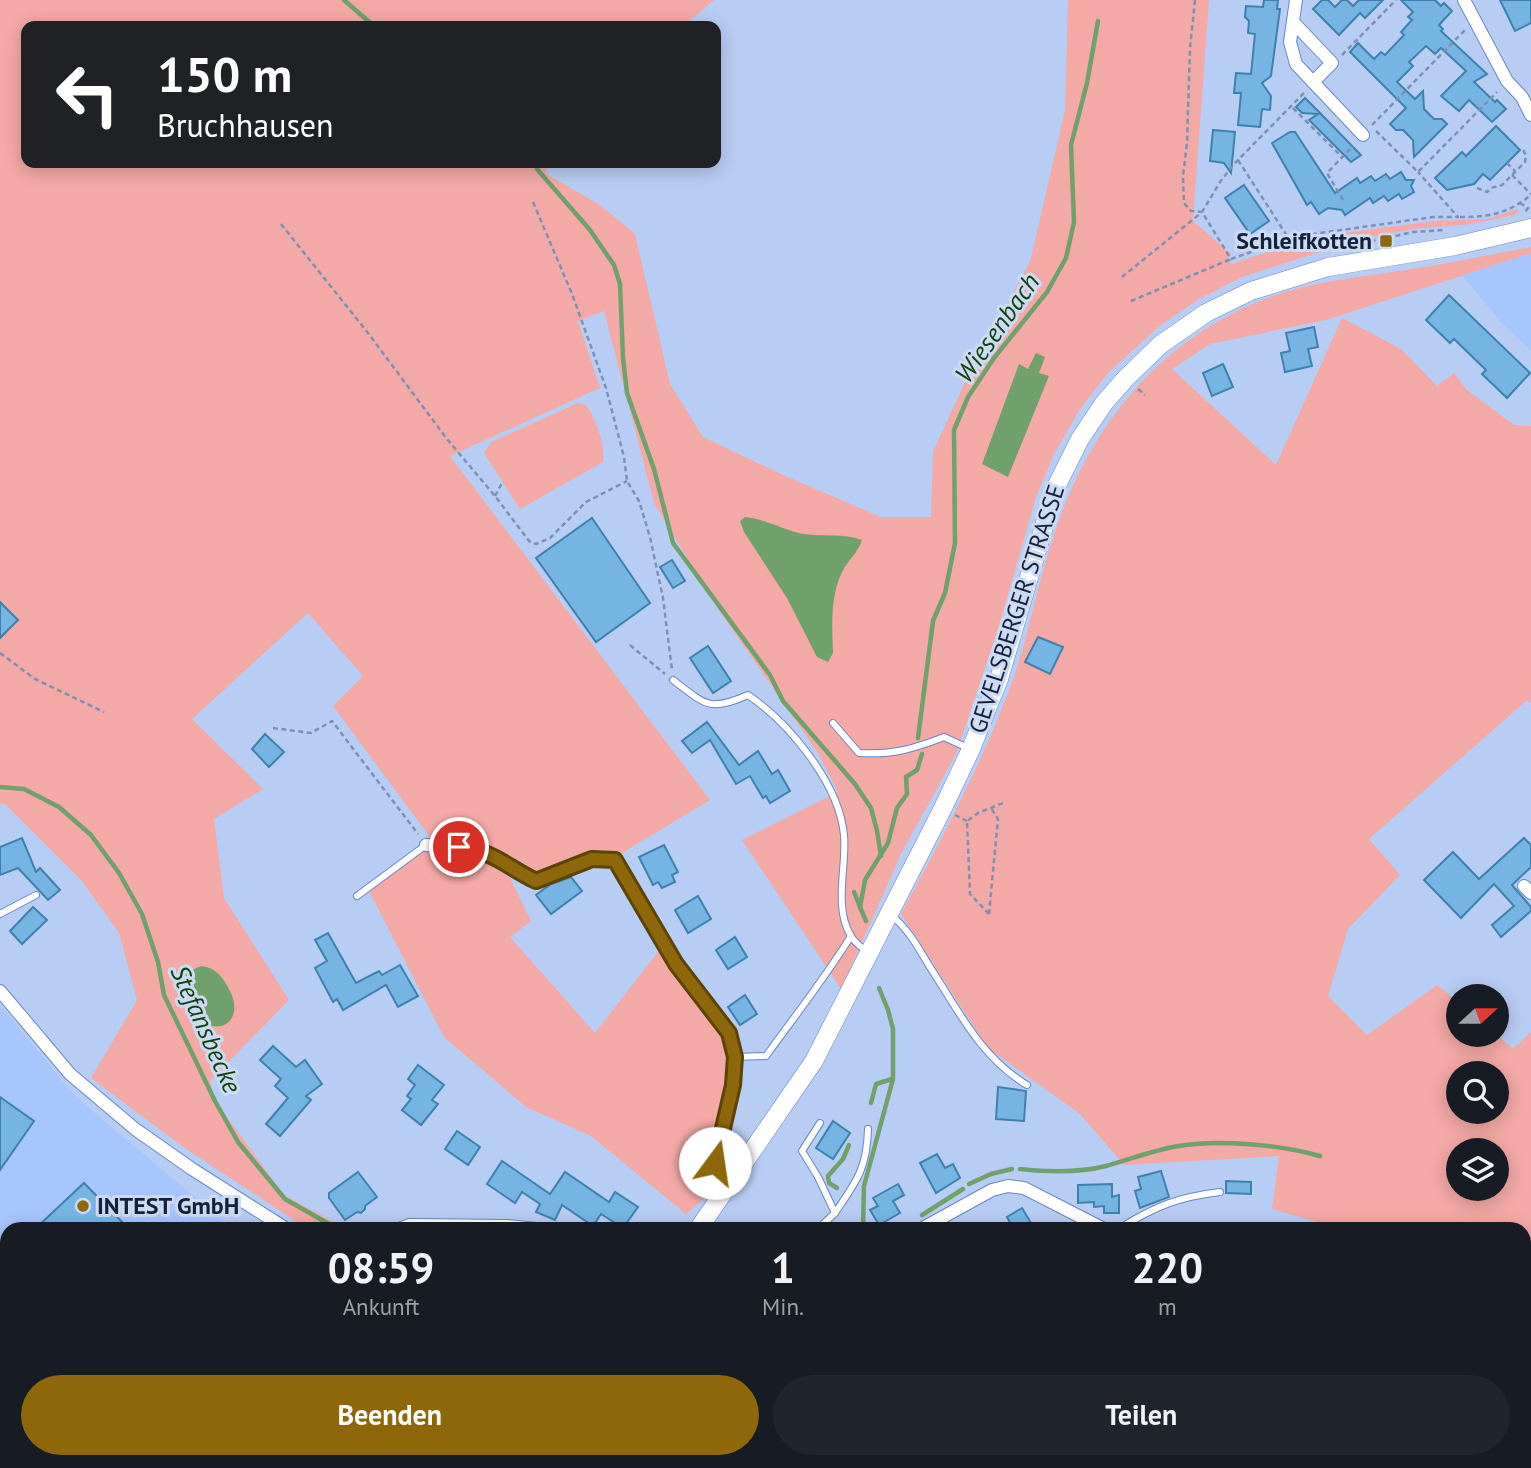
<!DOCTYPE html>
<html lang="de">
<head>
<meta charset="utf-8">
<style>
  :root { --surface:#171b24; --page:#20242c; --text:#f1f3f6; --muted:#9ea1a6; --accent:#8d670a }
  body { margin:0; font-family:"PT Sans",sans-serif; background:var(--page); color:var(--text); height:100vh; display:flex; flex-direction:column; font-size:26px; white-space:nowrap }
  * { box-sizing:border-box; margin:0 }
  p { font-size:23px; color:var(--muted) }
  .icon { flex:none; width:38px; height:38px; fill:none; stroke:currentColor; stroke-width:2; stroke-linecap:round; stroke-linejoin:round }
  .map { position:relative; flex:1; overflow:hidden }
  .panel { position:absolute; left:0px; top:1222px; width:1531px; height:247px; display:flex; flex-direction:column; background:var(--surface); border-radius:21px 21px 0 0; box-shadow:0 4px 18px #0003 }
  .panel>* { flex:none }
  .top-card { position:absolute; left:21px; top:21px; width:700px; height:147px; border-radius:14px; box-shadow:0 4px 18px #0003; background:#202124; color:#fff; overflow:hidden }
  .needle { width:46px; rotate:69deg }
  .controls { position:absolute; left:1446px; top:984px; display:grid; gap:14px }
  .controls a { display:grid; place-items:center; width:63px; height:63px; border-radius:50%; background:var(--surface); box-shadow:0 4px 18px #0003; font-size:35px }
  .pin { position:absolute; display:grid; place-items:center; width:60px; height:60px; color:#fff; margin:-30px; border:4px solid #fff; border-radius:50%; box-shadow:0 2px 7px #0007 }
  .me { position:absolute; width:77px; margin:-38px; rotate:14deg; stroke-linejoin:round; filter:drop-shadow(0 0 5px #0008) }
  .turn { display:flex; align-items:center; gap:24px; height:147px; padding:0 21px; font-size:32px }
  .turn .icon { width:91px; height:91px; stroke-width:2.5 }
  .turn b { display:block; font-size:49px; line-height:60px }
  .eta { display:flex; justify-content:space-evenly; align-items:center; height:119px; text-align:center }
  .eta b { font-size:42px; font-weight:600; line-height:49px }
  .action { display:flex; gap:14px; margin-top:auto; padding:14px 21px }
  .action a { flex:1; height:80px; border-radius:42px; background:var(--accent); color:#fff; font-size:28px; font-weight:600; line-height:80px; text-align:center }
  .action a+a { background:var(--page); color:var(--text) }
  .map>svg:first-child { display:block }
  .built { fill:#a7c6fd }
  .green { fill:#f3a9a5; fill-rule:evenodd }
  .water { fill:#70a06b }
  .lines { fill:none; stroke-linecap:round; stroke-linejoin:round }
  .stream { stroke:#70a06b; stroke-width:4.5 }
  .building { fill:#76b5e3; stroke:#4080ad; stroke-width:2 }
  .lane-casing { stroke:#6787c2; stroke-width:8 }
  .street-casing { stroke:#6787c2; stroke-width:14 }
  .secondary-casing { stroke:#6787c2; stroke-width:19 }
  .highway-casing { stroke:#6787c2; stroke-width:24 }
  .path { stroke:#7e90b1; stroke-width:2.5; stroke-dasharray:5 3.5; stroke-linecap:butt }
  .lane { stroke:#fff; stroke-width:6 }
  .street { stroke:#fff; stroke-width:12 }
  .secondary { stroke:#fff; stroke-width:18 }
  .highway { stroke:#fff; stroke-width:23 }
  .route-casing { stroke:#5c4306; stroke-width:18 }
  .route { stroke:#8d670a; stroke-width:12 }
  .poi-dot { fill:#8d670a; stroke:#ccdaf4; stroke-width:2.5 }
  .labels { text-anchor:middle; stroke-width:6; stroke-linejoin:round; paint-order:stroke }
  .poi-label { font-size:24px; font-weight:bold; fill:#152139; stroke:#ccdaf4; text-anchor:end }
  .street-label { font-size:24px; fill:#152139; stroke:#ccdaf4 }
  .water-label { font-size:26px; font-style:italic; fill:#10430c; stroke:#ccdaf4 }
</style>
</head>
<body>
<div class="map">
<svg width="1531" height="1468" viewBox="0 0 1531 1468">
  <rect width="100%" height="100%" fill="#b8cdf3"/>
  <g class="built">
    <polygon points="1531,253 1531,351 1501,322 1462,275"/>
    <polygon points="0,1005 75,1096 231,1228 7,1228 7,1266 0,1258"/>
    <polygon points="215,1461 474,1461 468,1468 221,1468"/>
  </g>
  <g class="green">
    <polygon points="0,0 714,0 683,26 26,26 26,163 550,163 545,173 600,205 635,234 670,384 703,437 783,475 881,517 931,517 933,452 970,371 1030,262 1065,110 1068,0 1209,0 1193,221 1232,255 1227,258 1231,264 1313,237 1434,221 1488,219 1517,209 1519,211 1514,215 1471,224 1413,229 1359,239 1242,277 1199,299 1158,327 1107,374 1080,409 1054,454 1036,497 1000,623 956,754 902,852 841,989 742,840 838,792 818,753 718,609 654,503 604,311 578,321 600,388 450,456 710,800 619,855 590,853 533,874 505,868 531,921 510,937 595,1033 661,948 716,1023 728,1047 730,1087 705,1197 686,1214 591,1136 526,1107 444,1037 369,891 433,841 333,706 363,676 308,613 192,719 263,789 214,819 224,898 289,1000 210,1081 215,1101 284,1195 344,1228 306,1228 182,1146 91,1078 137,1000 119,933 82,881 4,803 0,805"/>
    <path d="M1531 247V253L1326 320 1210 344 1172 369 1276 465 1342 318 1401 349 1437 386 1454 373 1467 390 1514 425 1531 426V703L1527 700 1369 839 1400 875 1348 929 1328 996 1367 1035 1437 985 1458 1002V1034H1496L1513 1049 1531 1032V1468H1364L1371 1461H1524V1228H1338L1272 1209 1279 1156 1124 1165 1080 1114 988 1048 901 914C942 838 983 762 1013 680 1029 634 1037 585 1053 538 1087 431 1155 343 1262 300 1309 281 1362 277 1412 269 1452 263 1491 254 1531 247ZM1458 1073H1496V1111H1458ZM1458 1150H1496V1188H1458Z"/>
    <path d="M578 403 586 405C596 419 605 444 603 462L520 509 484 453 491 442Z"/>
    <polygon points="0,1278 7,1283 7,1400 0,1395"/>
    <polygon points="88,1461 170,1461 177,1468 97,1468"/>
  </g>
  <g class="water">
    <polygon points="1036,353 1045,357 1039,373 1049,376 1008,477 982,464 1019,364 1028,369"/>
    <path d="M745 517C765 519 783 530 803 534 823 537 843 533 862 540 858 553 848 560 842 572 830 597 832 626 833 653L828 662 817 657 787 598 744 532 740 521Z"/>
    <path d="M201 966C216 968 222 976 229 989 248 1024 212 1042 191 1009 183 996 181 987 185 973Z"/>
    <polygon points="626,1461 714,1461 717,1468 637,1468"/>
  </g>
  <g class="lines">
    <g class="stream">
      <polyline points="344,0 374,26"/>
      <polyline points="537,169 590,230 614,265 620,284 623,358 627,393 654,469 673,543 770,675 783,701 855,784 871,808 877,831 881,856"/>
      <polyline points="918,738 933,621 945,593 955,543 954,430 968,397 994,358 1047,292 1066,258 1074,222 1071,145 1087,83 1098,21"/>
      <polyline points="0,787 24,789 59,807 91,835 119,873 142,914 158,962 164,995 215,1101 238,1142 285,1199 336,1228"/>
      <polyline points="854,892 860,907"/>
      <polyline points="866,921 860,907 865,880 888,843 897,808 907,794 906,777 917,770 922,754"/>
      <polyline points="871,1103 876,1084 892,1079"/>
      <path d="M1020 1169C1048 1172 1079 1173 1106 1166 1131 1159 1154 1150 1179 1146 1218 1139 1282 1145 1320 1156"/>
      <polyline points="969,1184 991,1174 1012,1169"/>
      <polyline points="837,1188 829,1183 828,1176 843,1159 849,1145"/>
      <polyline points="922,1215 963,1189"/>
      <polyline points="863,1228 864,1186 893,1079 893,1029 888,1010 879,988"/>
      <polyline points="1524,1246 1531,1248"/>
    </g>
  </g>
  <g class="building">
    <polygon points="1264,0 1278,0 1277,9 1280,9 1271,76 1262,83 1271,96 1270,110 1262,109 1260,127 1238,125 1241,93 1234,93 1236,73 1251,74 1255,34 1248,33 1249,21 1245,17 1246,6 1263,7"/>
    <polygon points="1322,0 1328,0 1335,7 1342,0 1347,0 1353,6 1359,0 1383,0 1365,18 1360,13 1339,35 1313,9"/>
    <polygon points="1401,0 1435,0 1441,6 1444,3 1452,11 1439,25 1443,29 1441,31 1487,74 1474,82 1495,102 1497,100 1506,109 1492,122 1469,100 1459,111 1441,96 1466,71 1441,48 1435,54 1426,46 1409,62 1413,66 1397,82 1415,99 1423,91 1424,109 1434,119 1442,119 1447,124 1414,157 1413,140 1403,130 1396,130 1390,124 1406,108 1350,52 1358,43 1374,59 1381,52 1385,55 1404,35 1401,32 1412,20 1408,17 1413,12"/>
    <polygon points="1500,0 1531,0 1531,23 1515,31"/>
    <polygon points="1305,98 1320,113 1361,155 1351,162 1309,120 1318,114 1302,113 1296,107"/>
    <polygon points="1496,126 1520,150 1490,180 1483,174 1474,184 1447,190 1435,178 1462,152 1466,156"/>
    <polygon points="1213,130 1235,132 1231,173 1224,163 1210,161"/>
    <polygon points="1290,132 1295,132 1335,193 1357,178 1360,183 1371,176 1375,181 1386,174 1390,179 1401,172 1406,180 1414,180 1411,186 1414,192 1402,199 1399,194 1388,201 1384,196 1373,203 1370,198 1345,215 1342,210 1328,208 1319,214 1311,202 1307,205 1272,143"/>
    <polygon points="1244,185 1269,221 1250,234 1225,198"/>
    <polygon points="1449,295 1530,373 1507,398 1482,374 1486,370 1454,339 1450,343 1426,320"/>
    <polygon points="1314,327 1318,347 1308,349 1312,366 1285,372 1281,353 1290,351 1286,333"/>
    <polygon points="1223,364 1233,387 1212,396 1203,373"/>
    <polygon points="592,518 650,603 596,642 536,558"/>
    <polygon points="672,560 685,581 673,588 660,567"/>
    <polygon points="0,602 18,620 0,638"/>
    <polygon points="1038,637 1063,647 1050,674 1025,662"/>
    <polygon points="708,646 731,681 713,693 690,658"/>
    <polygon points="707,722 739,765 758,751 772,774 778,770 790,791 770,803 766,796 763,798 750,776 736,784 710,740 692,753 682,741"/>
    <polygon points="265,734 284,752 269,767 252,749"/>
    <polygon points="22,838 36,872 40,868 60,890 48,900 18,868 0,875 0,847"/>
    <polygon points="1524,838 1531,845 1531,867 1512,885 1531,907 1531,911 1501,937 1492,925 1514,906 1494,884 1461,918 1424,880 1453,852 1479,879"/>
    <polygon points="664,845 678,872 672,875 675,882 662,888 658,882 653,885 639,857"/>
    <polygon points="571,877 582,891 551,914 536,895 551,884"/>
    <polygon points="698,896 711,919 688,933 675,910"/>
    <polygon points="33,907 47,920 22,944 10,931"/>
    <polygon points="328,933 356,983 379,971 382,975 400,965 418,996 398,1007 386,985 343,1010 337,999 333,1002 315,968 327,961 315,940"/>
    <polygon points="735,937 747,957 728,969 716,950"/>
    <polygon points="745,995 757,1014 740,1025 728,1007"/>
    <polygon points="273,1046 296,1067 305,1060 322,1084 306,1096 311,1100 280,1136 266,1124 288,1098 275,1086 281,1079 260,1060"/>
    <polygon points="418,1065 444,1085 432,1100 438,1104 421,1125 402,1110 411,1099 407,1096 415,1085 408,1079"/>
    <polygon points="998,1087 1026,1091 1024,1121 996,1119"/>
    <polygon points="0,1097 34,1121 0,1170"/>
    <polygon points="833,1121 850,1133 833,1159 816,1148"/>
    <polygon points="457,1131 480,1147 468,1165 445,1149"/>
    <polygon points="937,1154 945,1168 953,1164 960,1178 936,1193 920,1163"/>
    <polygon points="502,1161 550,1194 565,1172 609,1202 615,1192 638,1207 623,1228 601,1214 593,1226 562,1205 555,1220 536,1212 540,1204 522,1192 515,1203 487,1184"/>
    <polygon points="1161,1171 1169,1197 1140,1208 1135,1191 1141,1189 1138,1177"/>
    <polygon points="358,1172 377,1197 365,1206 365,1209 361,1213 357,1212 345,1220 329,1198 329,1193"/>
    <polygon points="1226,1181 1251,1182 1251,1194 1226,1193"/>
    <polygon points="84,1183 128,1228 36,1228"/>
    <polygon points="898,1184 904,1195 893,1201 900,1213 879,1225 870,1210 878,1206 873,1198"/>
    <polygon points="1112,1184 1112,1197 1119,1195 1119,1213 1104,1213 1104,1206 1094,1207 1094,1202 1078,1203 1078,1185"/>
    <polygon points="1022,1208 1034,1228 1013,1228 1007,1217"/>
  </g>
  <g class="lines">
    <g class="lane-casing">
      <g id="lane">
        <path d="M673 680C706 705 709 712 748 695 789 723 839 783 844 835 847 866 833 907 851 936 854 942 861 947 866 951"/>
        <path d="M833 723 859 753C893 755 913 749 944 737L970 749"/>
        <polyline points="357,896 426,845"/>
        <polyline points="0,914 36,895"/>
        <path d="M892 916C908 929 918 947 928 964 957 1008 980 1057 1027 1085"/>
        <path d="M735 1057 766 1056C795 1016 825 978 851 936"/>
        <path d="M820 1123 802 1151 818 1177 835 1213C856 1182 867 1169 868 1129"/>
        <polyline points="393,1228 409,1222 507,1223 556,1228"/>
        <polyline points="819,1228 835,1213"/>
        <path d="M1120 1228C1156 1206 1178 1197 1220 1192"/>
      </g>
    </g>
    <g class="street-casing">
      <g id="street">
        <polyline points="1296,0 1290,42 1296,64 1363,135"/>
        <polyline points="1464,0 1507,81 1522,97 1531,115"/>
        <polyline points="1294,23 1332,63 1313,82"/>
        <polyline points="426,845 479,850 501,859 536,881 592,859 615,860 676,964 729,1033 735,1057 733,1085 715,1163 720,1185 726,1191"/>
        <polyline points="1524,886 1531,893"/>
        <polyline points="0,991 70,1074 135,1129 192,1169 285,1228"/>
        <polyline points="923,1228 992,1190 1008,1186 1024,1188 1102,1228"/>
        <polyline points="545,1461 551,1468"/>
        <polyline points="579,1461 584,1468"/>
        <polyline points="915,1461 922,1468"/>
        <polyline points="768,1468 773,1461"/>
        <polyline points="1242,1468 1242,1461"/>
      </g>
    </g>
    <g class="secondary-casing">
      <g id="secondary">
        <polyline points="699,1228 814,1061 942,810 971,749 999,679 1055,489 1080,439 1104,403 1126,378 1160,345 1206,313 1251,291 1328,267 1455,246 1531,228"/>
        <polyline points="496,1468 503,1461"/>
      </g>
    </g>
    <g class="highway-casing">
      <g id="highway">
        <polyline points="0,1436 7,1441"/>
        <polyline points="34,1461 43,1468"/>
      </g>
    </g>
    <g class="path">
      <polyline points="1195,0 1190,48 1187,143 1183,176 1184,203 1191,211 1202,212"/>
      <polyline points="1342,55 1396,0"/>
      <polyline points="1304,93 1234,164 1220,182 1202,212 1231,259 1289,239 1313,234 1433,217 1458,217 1418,172"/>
      <polyline points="1293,108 1342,157"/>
      <polyline points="1372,125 1465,30"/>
      <polyline points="1376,131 1418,172 1497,92"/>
      <polyline points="1238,160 1289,239"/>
      <polyline points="1507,163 1515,171"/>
      <polyline points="1512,175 1531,194"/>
      <polyline points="1477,188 1487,192 1491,188 1502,185 1525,162 1526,156 1522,147"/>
      <polyline points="1343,200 1327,173 1353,146"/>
      <polyline points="533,202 572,294 606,388 624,457 627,481 639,501 650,537 663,598 672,670"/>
      <polyline points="1520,203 1528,208 1525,212"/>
      <path d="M1460 217C1489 217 1507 214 1531 195"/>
      <polyline points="281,224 368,333 447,439 495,496 529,541 536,544 550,538 586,502 627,481"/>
      <polyline points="1354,245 1413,232 1444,230"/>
      <polyline points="1122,277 1201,213"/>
      <polyline points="1131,301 1231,259"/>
      <polyline points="1138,389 1145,395"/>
      <polyline points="495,496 502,483"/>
      <polyline points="630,645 665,674"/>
      <polyline points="0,653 35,679 104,712"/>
      <polyline points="273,728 311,733 332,721 418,834"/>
      <polyline points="955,815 967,821"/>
      <polyline points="989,914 970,894 967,821 978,813 1003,803"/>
      <polyline points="989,914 998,819 991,808"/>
      <polyline points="805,1461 817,1468"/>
    </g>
    <use href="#lane" class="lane"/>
    <use href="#street" class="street"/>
    <use href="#secondary" class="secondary"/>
    <use href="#highway" class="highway"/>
  </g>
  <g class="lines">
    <g class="route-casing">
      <path id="route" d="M459 847C496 852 505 866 536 881L592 859 615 860 676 964 729 1033 735 1057 733 1085 715 1163"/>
    </g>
    <use href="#route" class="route"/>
  </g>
  <g class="poi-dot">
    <rect x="1379" y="234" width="14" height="14" rx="3.5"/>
    <circle cx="83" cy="1206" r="7"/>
  </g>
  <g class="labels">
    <g class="poi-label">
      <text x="1372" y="249">Schleifkotten</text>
      <text x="97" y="1214" text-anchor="start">INTEST GmbH</text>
    </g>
    <g class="street-label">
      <text transform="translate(1017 609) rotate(-72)" y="8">GEVELSBERGER STRASSE</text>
    </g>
    <g class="water-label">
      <text transform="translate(997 328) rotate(-55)" y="9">Wiesenbach</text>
      <text transform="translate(206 1029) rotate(66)" y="9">Stefansbecke</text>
    </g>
  </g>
</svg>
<div class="controls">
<a><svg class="needle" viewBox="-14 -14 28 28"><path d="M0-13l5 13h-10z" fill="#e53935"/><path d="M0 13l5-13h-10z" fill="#9ea1a6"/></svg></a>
<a><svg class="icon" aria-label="search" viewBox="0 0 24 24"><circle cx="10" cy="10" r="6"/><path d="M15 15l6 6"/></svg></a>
<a><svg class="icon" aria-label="layers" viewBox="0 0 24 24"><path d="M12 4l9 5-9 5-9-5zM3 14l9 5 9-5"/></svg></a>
</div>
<div class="pin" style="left:459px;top:847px;background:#d93025"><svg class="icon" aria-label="arrive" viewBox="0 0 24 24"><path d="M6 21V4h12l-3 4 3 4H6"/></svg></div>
<svg class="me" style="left:715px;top:1163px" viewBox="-20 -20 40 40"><circle r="19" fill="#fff"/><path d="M0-13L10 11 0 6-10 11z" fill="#8d670a"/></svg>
<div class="top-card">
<div class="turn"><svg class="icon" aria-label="left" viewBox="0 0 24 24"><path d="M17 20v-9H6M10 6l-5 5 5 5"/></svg><div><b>150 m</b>Bruchhausen</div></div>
</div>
<section class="panel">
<div class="eta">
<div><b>08:59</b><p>Ankunft</p></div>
<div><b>1</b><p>Min.</p></div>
<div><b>220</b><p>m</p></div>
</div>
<div class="action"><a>Beenden</a><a>Teilen</a></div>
</section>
</div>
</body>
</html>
